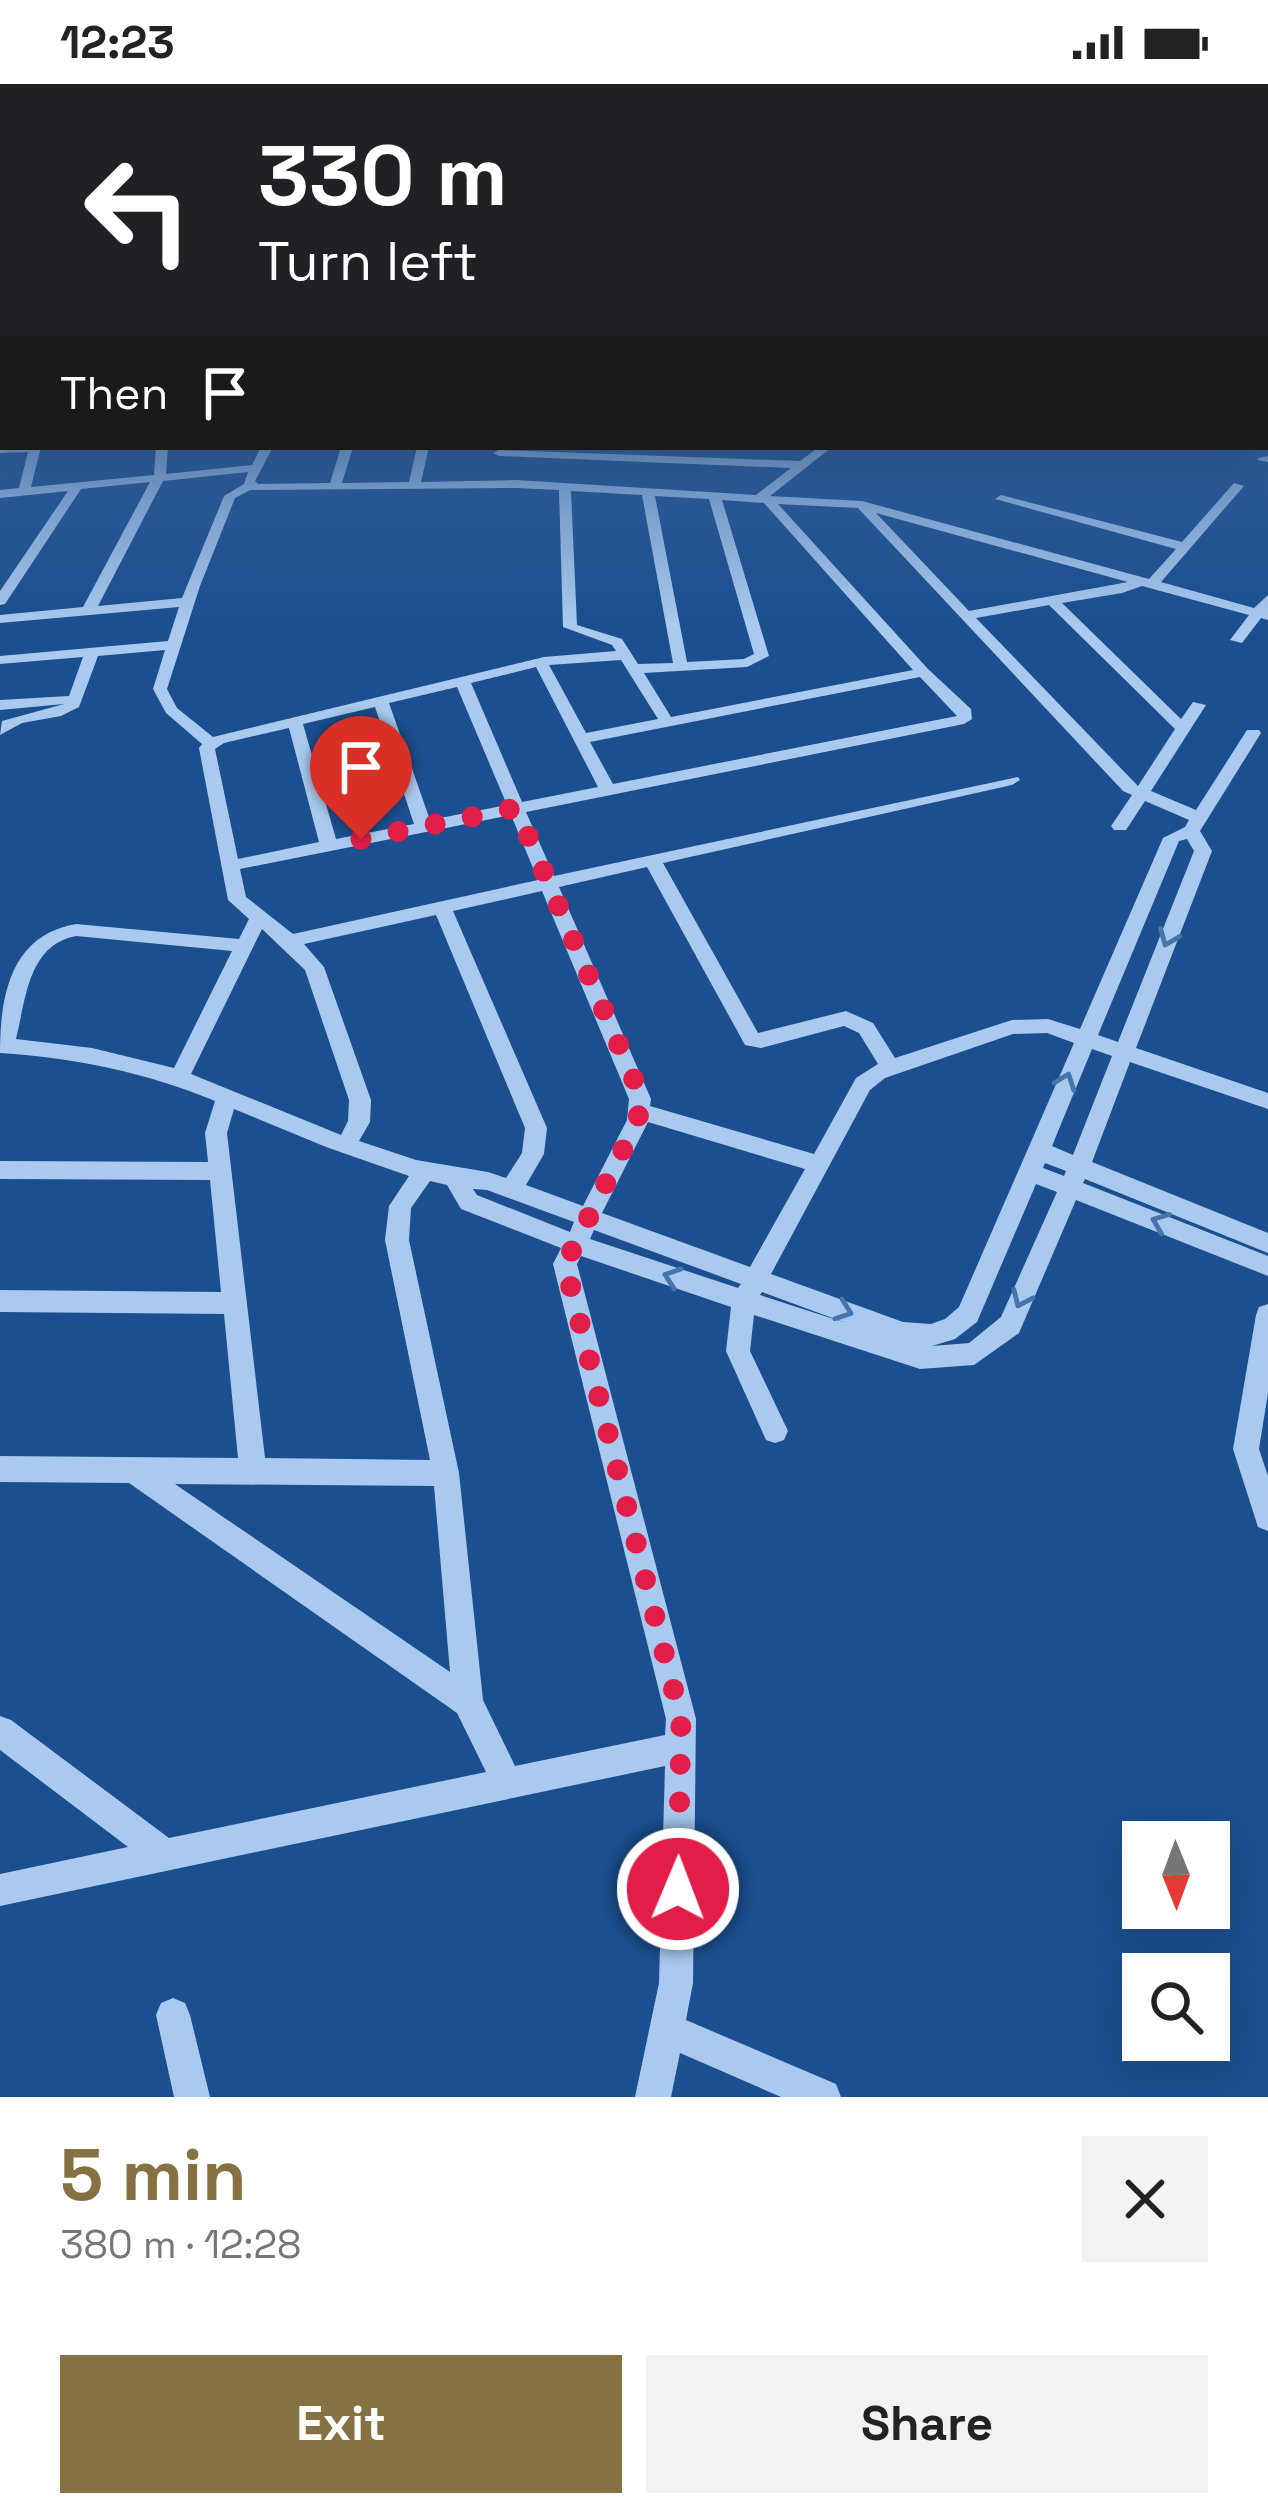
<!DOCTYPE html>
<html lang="en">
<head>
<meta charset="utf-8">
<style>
  :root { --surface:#fff; --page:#f2f2f2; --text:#222; --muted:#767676; --accent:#857141 }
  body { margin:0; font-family:"Space Grotesk",sans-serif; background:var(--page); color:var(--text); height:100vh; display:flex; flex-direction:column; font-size:45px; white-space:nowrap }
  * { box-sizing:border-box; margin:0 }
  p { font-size:39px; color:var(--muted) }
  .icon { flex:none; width:66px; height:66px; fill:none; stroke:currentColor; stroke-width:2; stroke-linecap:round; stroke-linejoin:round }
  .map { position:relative; height:2013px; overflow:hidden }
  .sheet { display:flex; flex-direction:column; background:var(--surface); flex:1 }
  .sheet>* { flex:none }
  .guide { position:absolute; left:0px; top:0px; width:1269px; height:366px; box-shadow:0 12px 48px #0002; background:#202124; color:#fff; overflow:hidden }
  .needle { width:78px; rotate:179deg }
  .tools { position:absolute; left:1122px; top:1737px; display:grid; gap:24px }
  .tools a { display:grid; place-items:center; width:108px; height:108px; border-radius:0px; background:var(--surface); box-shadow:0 12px 48px #0002; font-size:60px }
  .pin { position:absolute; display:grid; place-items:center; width:102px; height:102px; color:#fff; margin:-123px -51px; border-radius:50% 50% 50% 0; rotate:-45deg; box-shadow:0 0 12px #0007 }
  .pin .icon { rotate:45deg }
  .me { position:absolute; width:132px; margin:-66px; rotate:1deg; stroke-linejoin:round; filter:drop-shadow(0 0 9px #0008) }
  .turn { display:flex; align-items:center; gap:42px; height:252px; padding:0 60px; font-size:54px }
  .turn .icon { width:156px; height:156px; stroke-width:2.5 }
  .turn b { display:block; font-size:84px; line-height:102px }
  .then { display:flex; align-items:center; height:114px; padding:0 60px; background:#0003; gap:24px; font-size:45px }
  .round { display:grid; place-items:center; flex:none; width:126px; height:126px; border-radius:0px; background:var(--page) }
  .head { display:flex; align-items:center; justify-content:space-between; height:204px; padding:0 60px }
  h1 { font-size:72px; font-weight:700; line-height:90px; color:var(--accent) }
  .primary-button { display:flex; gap:24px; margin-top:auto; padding:24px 60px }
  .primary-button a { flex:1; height:138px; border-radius:0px; background:var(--accent); color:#fff; font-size:48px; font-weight:700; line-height:138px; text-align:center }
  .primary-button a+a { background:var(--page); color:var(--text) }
  .status { display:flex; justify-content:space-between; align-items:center; height:84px; padding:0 60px; background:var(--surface); direction:ltr }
  .status svg { height:33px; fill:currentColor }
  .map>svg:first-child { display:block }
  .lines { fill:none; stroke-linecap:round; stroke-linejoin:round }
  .minor { fill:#a9c9ee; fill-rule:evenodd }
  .major { fill:#f0f6ff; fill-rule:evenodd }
  .oneway { stroke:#4674ac }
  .route { stroke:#e11d48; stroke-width:21; stroke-dasharray:0 37.8 }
</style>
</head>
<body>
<div class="status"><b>12:23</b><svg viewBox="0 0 49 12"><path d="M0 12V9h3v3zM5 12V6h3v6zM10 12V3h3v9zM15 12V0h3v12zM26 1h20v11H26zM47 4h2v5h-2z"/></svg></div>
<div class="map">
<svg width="1268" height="2013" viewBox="0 0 1268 2013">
  <rect width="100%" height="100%" fill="#1b4f8f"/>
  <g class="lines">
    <g class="minor">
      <polygon points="1266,266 1268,267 1268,273 1266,272"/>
      <path d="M0 363H41L31 403 154 391 156 363H168L166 390 252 381 261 363H273L255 397 258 400 330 399 341 363H353L342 399 409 398 417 363H429L421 398 516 396 756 411 791 384 499 372 493 369 499 366 800 377 819 363H832L770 412 862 417 1149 495 1176 465 995 415 1001 411 1182 458 1234 399 1244 402 1161 498 1254 524 1268 511V536L1261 534 1242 559 1230 556 1249 531 1142 502 1122 509 1062 519 1181 635 1193 618 1206 621 1151 707 1196 726 1247 646H1259L1261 649 1200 747 1212 767 1136 964 1268 1009V1025L1130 978 1092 1078 1268 1149V1169L1085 1095 1083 1099 1268 1172V1192L1076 1116 1019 1249 974 1281 920 1285 754 1231 750 1267 788 1347 784 1356 775 1359 766 1356 726 1267 731 1223 581 1172 577 1180 696 1635 693 1899 686 1936 836 2000 841 2013H781L680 1969 671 2013H635L659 1899 665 1682 0 1822V1790L128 1763 0 1666V1632L11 1636 169 1754 486 1688 457 1629 129 1399 0 1398V1372L238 1374 224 1230 0 1228V1206L221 1208 210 1096 0 1095V1077L208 1078 205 1049 215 1017C145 988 75 974 0 969 0 911 11 851 76 840L239 855 249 835 228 816 199 664 202 660 166 629 153 605 165 566 98 572 79 623 61 632 22 639 0 651 2 637 64 620 0 626V616L69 612 83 573 0 580V572L168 557 179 523 0 539V531L83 523 150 398 81 405 5 520 0 521V507L68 407 0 414V406L19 404 28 368 0 369ZM248 388 244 400 224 412 182 514 98 522 163 397ZM516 404 559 406 563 543 612 561 616 567 544 573 213 653 177 624 167 605 200 502 235 414 250 406ZM571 407 642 411 673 579 638 580 622 555 577 541ZM655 412 709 415 754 570 744 575 687 578ZM722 416 764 419 913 586 671 633 644 589 747 583 769 572ZM778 420 858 424 1123 707 1132 711 1111 742 1114 746H1126L1145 717 1189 736 1185 743 1163 754 1080 945 1048 935 1012 936 895 974 873 939 846 927 758 949 663 779 1012 701 1020 696 1018 693 554 792 526 728 964 640 972 635 971 625 928 585ZM876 429 1128 498 969 527ZM1049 521 1175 645 1138 702 976 534ZM621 576 658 635 586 649 549 581ZM536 583 598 703 522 718 471 599ZM920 593 957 632 613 700 590 658ZM457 603 507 721 430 736 389 619ZM375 623 414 740 336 755 303 640ZM289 644 319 758 238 775 215 665 224 659ZM511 731 538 796 293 850 246 813 240 785ZM1187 755 1194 767 1118 958 1098 951 1179 757ZM647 783 745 961 761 964 844 942 859 949 878 980 856 994 814 1070 650 1022 651 1015 559 803ZM542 807 629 1015 627 1036 583 1122 526 1101 544 1070 547 1044 453 827ZM436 831 525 1044 522 1069 506 1094 488 1088 416 1076 359 1057 370 1038 371 1016 324 883 304 860ZM262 845 305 886 349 1016 348 1037 341 1051 191 990ZM76 852 232 867 174 984 92 964 16 955C26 915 28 861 76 852ZM1047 949 1074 959 959 1223 945 1235 931 1240 903 1238 771 1190 870 1006 885 994 1013 950ZM1092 965 1112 972 1073 1071 1052 1062ZM234 1025 326 1063 409 1092 389 1122 385 1156 430 1376 265 1374 227 1049ZM648 1038 805 1085 750 1183 602 1129ZM1045 1079 1066 1087 1064 1092 1043 1084ZM430 1097 447 1101 461 1125 561 1164 553 1180 666 1635 665 1651 515 1682 483 1616 459 1389 409 1156 411 1124ZM1036 1100 1057 1108 1001 1233 969 1259 932 1262 955 1255 977 1238ZM473 1105 487 1106 574 1138 570 1148 477 1111ZM594 1146 741 1200 738 1204 590 1155ZM762 1208 846 1239 760 1211ZM175 1400 434 1402 450 1588Z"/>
      <polygon points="1268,372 1268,378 1257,376 1259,374"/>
      <polygon points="1268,1220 1268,1309 1259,1365 1268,1392 1268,1447 1258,1443 1233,1365 1256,1231 1259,1223"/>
      <polygon points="173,1914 185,1919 190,1931 210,2013 174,2013 156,1931 161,1919"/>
    </g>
    <rect class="major" x="0" y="281" width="3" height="8"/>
  </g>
  <defs><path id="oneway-chevron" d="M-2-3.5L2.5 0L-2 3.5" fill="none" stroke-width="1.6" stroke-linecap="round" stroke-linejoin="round" transform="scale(3)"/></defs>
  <g class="oneway">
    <use href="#oneway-chevron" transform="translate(1168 854) rotate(112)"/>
    <use href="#oneway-chevron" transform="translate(1066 997) rotate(-70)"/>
    <use href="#oneway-chevron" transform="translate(1160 1138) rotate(-158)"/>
    <use href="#oneway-chevron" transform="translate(672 1193) rotate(-161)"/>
    <use href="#oneway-chevron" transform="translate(1021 1215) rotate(114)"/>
    <use href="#oneway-chevron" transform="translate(844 1227) rotate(20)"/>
  </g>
  <linearGradient id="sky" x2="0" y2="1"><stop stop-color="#0f2b4f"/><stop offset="0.48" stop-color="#39639b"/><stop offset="1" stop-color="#39639b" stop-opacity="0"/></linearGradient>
  <rect width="1268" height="541" fill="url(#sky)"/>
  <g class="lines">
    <polyline class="route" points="361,755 516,724 635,998 640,1015 638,1036 565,1180 681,1635 678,1805"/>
  </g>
</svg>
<div class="tools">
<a><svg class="needle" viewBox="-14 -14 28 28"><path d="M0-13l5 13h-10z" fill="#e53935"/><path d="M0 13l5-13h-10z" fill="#767676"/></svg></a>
<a><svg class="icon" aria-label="search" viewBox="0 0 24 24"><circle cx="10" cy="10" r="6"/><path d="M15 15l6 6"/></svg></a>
</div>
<div class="pin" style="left:361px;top:755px;background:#d93025"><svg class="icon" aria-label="arrive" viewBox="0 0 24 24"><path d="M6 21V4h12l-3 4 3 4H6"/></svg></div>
<svg class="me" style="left:678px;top:1805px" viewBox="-20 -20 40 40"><circle r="17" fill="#e11d48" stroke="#fff" stroke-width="3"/><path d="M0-11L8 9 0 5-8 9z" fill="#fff"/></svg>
<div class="guide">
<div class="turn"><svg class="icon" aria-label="left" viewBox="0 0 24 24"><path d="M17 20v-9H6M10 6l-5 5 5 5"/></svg><div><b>330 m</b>Turn left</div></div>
<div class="then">Then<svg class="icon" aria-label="arrive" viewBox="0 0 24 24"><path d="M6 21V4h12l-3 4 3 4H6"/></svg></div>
</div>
</div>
<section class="sheet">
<div class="head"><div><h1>5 min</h1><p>380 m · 12:28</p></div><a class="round"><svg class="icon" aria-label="close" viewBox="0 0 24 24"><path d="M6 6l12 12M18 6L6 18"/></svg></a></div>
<div class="primary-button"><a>Exit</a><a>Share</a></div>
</section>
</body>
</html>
